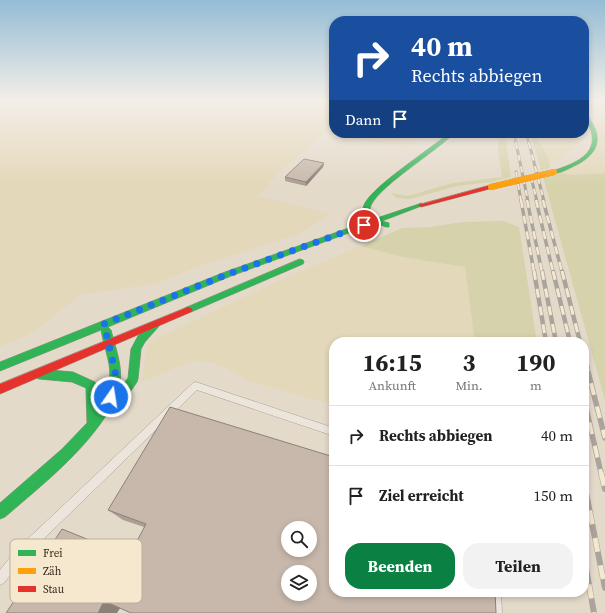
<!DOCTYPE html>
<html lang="de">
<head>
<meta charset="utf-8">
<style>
  :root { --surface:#fff; --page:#f2f2f2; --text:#222; --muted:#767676; --line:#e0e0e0; --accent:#0b8043 }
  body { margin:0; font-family:"Source Serif 4",serif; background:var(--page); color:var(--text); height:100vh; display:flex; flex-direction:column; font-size:15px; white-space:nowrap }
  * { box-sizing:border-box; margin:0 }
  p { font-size:13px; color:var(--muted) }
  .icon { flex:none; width:22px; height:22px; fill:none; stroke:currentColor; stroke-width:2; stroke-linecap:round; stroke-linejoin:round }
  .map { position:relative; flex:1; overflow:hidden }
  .panel { position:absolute; left:329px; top:337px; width:260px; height:260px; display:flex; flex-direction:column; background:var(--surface); border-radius:16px; box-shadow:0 2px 6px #0003 }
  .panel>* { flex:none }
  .top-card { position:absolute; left:329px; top:16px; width:260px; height:122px; border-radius:16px; box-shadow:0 2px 6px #0003; background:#1a4fa0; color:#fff; overflow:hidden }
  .controls { position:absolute; left:281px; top:521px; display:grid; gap:8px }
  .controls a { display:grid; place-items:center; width:36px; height:36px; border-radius:50%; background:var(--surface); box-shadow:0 2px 6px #0003; font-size:20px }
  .pin { position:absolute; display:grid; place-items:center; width:34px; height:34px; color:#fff; margin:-17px; border:2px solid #fff; border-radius:50%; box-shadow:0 1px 4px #0007 }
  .me { position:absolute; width:44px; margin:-22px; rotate:13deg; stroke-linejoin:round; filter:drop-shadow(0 0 3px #0008) }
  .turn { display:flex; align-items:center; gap:14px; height:84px; padding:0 16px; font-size:18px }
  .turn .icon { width:52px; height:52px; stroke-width:2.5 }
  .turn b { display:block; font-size:28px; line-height:34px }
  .then { display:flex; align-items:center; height:38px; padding:0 16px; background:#0003; gap:8px; font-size:15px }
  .eta { display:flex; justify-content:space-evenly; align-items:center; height:68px; text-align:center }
  .eta b { font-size:24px; font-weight:700; line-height:28px }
  .action { display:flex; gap:8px; margin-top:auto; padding:8px 16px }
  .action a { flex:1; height:46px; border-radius:16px; background:var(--accent); color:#fff; font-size:16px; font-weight:700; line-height:46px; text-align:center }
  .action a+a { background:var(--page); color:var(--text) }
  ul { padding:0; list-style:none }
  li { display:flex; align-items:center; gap:12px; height:60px; padding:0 16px; border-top:1px solid var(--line) }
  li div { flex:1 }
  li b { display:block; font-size:15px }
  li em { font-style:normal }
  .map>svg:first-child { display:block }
  .farmland { fill:#e4d8ba }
  .green { fill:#d6d2ac }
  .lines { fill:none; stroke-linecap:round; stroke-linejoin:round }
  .lane-casing { stroke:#a89f94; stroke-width:1 }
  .fast-casing { stroke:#988e83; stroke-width:1 }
  .jam-casing { stroke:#988e83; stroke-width:1 }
  .lane { fill:#ebe5dc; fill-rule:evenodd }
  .fast { fill:#30b455; fill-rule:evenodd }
  .jam { fill:#e5322d; fill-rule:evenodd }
  .rail-far5-casing { stroke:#aaa49c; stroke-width:2.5 }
  .rail-far4-casing { stroke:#aaa49c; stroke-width:3 }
  .rail-far3-casing { stroke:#aaa49c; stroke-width:3.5 }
  .rail-far2-casing { stroke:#aaa49c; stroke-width:4.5 }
  .rail-far1-casing { stroke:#aaa49c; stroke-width:5.5 }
  .rail-casing { stroke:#aaa49c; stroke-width:6 }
  .rail-far5 { stroke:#f6e8cf; stroke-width:1.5; stroke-dasharray:4.5; stroke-linecap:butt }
  .rail-far4 { stroke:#f6e8cf; stroke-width:2; stroke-dasharray:6; stroke-linecap:butt }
  .rail-far3 { stroke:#f6e8cf; stroke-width:2.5; stroke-dasharray:8; stroke-linecap:butt }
  .rail-far2 { stroke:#f6e8cf; stroke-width:3; stroke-dasharray:9; stroke-linecap:butt }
  .rail-far1 { stroke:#f6e8cf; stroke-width:4; stroke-dasharray:12; stroke-linecap:butt }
  .rail { stroke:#f6e8cf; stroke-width:5; stroke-dasharray:14; stroke-linecap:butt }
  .slow-bridge-casing { stroke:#988e83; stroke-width:6; stroke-linecap:butt }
  .slow-bridge { stroke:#ff9f0a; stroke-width:6 }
  .wall { fill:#ac9e93 }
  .shaded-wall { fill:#8c8178 }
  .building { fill:#c8b8ab; stroke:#8c8178; fill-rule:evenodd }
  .route { stroke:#1a73e8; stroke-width:7; stroke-dasharray:0 12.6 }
  .key { fill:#f6e8cf; stroke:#bcae99; stroke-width:1 }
  .key-label { font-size:11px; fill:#36271c }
</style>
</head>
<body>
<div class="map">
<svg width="605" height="613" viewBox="0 0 605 613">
  <rect width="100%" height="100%" fill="#e4daca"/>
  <g class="farmland">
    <polygon points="0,99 334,99 334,133 427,133 408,148 325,133 278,173 258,196 330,214 299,234 200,266 153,284 80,295 34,332 0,347"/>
    <polygon points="584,99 605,102 605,173 569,175 559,171 592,148 584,113"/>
    <polygon points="534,133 581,133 581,140 572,150 559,159 550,163 539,139"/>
    <polygon points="361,246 403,257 465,267 475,342 334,342 334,405 251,382 228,369 211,362 192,361 141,382 149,342 284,278"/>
  </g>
  <g class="green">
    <polygon points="498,133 505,133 511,177 491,182 457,186 410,199 397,198 391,193 408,196 453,183 502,177 498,150"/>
    <path d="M530 133H534C540 143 550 156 550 168L541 170Z"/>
    <polygon points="559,171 569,175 605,173 605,400 543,177"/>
    <polygon points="503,221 519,227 537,342 475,342 465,267 403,257 361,246 402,228 430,227 463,222"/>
  </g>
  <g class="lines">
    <g class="lane-casing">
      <g id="lane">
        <polygon points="196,382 334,428 334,436 197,390 24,558 4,583 0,585 0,570 16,550 193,383"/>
        <polygon points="489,592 501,592 502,613 490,613"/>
      </g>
    </g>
    <g class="fast-casing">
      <g id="fast">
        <path d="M584 112C588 114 590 120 593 124 604 145 592 158 572 167 566 170 559 174 552 173V171C568 166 596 157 592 135 591 126 584 120 584 112Z"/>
        <path d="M449 133H454C439 150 372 190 370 209L372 214 377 218 419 204 421 203 424 205 382 221 389 223V227H386L376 223 231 276 108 327 111 330C116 350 125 371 118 391L128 378 131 349 138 336 152 322H158L160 325 145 342 141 349 138 379 137 382 117 411 113 412 109 411C83 453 42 485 5 517L0 519V503L62 449 87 423 86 388 72 382 39 379 35 377 34 374 35 371 39 369 73 372 95 382 96 385 98 408C119 375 107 363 101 330L0 371V362L225 272 371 220C366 217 361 211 364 205 371 187 432 148 449 133Z"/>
        <polygon points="300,259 303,260 304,262 303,264 191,312 185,312 183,310 185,308"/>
      </g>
    </g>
    <g class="jam-casing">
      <g id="jam">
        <polygon points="491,185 493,186 493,188 421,207 418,205"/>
        <polygon points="188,307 191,308 193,310 191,312 0,394 0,384"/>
      </g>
    </g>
    <use href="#lane" class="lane"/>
    <use href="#fast" class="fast"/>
    <use href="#jam" class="jam"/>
    <g class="rail-far5-casing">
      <g id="rail-far5">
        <polyline points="514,133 516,144"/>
        <polyline points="526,133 529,144"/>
      </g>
    </g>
    <g class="rail-far4-casing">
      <g id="rail-far4">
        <polyline points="516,143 528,201"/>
        <polyline points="529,143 544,201"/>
        <polyline points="516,172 521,201"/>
        <polyline points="531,177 537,201"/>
      </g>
    </g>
    <g class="rail-far3-casing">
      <g id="rail-far3">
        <polyline points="521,200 534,272"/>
        <polyline points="527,200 542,272"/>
        <polyline points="536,200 553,272"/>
        <polyline points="543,200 562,272"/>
      </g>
    </g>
    <g class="rail-far2-casing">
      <g id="rail-far2">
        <polyline points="534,271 546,342"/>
        <polyline points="542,271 556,342"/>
        <polyline points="553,271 570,342"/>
        <polyline points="562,271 580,342"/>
        <polyline points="584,357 585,361"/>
      </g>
    </g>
    <g class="rail-far1-casing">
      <g id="rail-far1">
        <polyline points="585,360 605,438"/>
        <polyline points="584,399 601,473"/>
      </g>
    </g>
    <g class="rail-casing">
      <g id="rail">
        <polyline points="601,472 605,489"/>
        <polyline points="584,483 605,588"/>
        <polyline points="584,557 594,613"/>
      </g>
    </g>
    <use href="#rail-far5" class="rail-far5"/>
    <use href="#rail-far4" class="rail-far4"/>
    <use href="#rail-far3" class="rail-far3"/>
    <use href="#rail-far2" class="rail-far2"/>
    <use href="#rail-far1" class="rail-far1"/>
    <use href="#rail" class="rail"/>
    <g class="slow-bridge-casing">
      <polyline id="slow-bridge" points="491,187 554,172"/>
    </g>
    <use href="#slow-bridge" class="slow-bridge"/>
  </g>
  <g class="wall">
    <polygon points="324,163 323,167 306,186 285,181 285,177"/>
    <polygon points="334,457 120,608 117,613 144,527 123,520 108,510"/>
  </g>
  <g class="shaded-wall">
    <polygon points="324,163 323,167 306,186 306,182"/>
    <polygon points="104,601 122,605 117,613 98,613"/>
  </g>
  <g class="building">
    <polygon points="304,159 324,163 306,182 285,177"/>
    <path d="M170 407 334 457V592H495L496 613H131L104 601 98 613H6L62 529 129 556 146 524 108 510ZM288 528H310V550H288ZM288 572H310V594H288Z"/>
  </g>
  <linearGradient id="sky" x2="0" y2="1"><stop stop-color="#94bcd6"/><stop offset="0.54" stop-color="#f3eee7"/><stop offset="1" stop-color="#f3eee7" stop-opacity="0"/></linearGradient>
  <rect width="605" height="185" fill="url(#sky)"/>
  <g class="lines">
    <polyline class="route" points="111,397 115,385 116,375 104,324 228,274 364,225"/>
  </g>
  <rect x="10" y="539" width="132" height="64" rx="6" class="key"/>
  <rect x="18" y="550" width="18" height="6" fill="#30b455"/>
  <rect x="18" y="568" width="18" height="6" fill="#ff9f0a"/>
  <rect x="18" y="586" width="18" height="6" fill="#e5322d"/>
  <g class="key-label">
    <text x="43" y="557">Frei</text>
    <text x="43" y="575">Zäh</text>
    <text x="43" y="593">Stau</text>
  </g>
</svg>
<div class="controls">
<a><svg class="icon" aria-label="search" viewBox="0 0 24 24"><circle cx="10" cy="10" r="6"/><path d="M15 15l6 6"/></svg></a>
<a><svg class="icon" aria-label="layers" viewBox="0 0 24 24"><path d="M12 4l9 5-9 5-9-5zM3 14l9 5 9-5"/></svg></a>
</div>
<div class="pin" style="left:364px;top:225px;background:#d93025"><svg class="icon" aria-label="arrive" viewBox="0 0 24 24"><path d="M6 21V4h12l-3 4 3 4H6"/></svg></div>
<svg class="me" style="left:111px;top:397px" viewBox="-20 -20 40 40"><circle r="17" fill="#1a73e8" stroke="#fff" stroke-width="3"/><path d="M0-11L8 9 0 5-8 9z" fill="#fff"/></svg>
<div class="top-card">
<div class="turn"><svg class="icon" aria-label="right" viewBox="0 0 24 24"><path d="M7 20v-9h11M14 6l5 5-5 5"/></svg><div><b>40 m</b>Rechts abbiegen</div></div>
<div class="then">Dann<svg class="icon" aria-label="arrive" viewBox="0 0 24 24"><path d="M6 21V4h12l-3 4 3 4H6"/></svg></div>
</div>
<section class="panel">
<div class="eta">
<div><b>16:15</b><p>Ankunft</p></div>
<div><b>3</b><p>Min.</p></div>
<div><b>190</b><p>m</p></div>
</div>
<ul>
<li><svg class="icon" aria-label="right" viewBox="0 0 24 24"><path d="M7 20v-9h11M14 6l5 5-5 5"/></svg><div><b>Rechts abbiegen</b></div><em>40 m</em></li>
<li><svg class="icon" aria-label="arrive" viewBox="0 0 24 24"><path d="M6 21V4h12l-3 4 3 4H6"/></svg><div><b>Ziel erreicht</b></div><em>150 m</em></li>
</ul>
<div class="action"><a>Beenden</a><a>Teilen</a></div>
</section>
</div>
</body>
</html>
